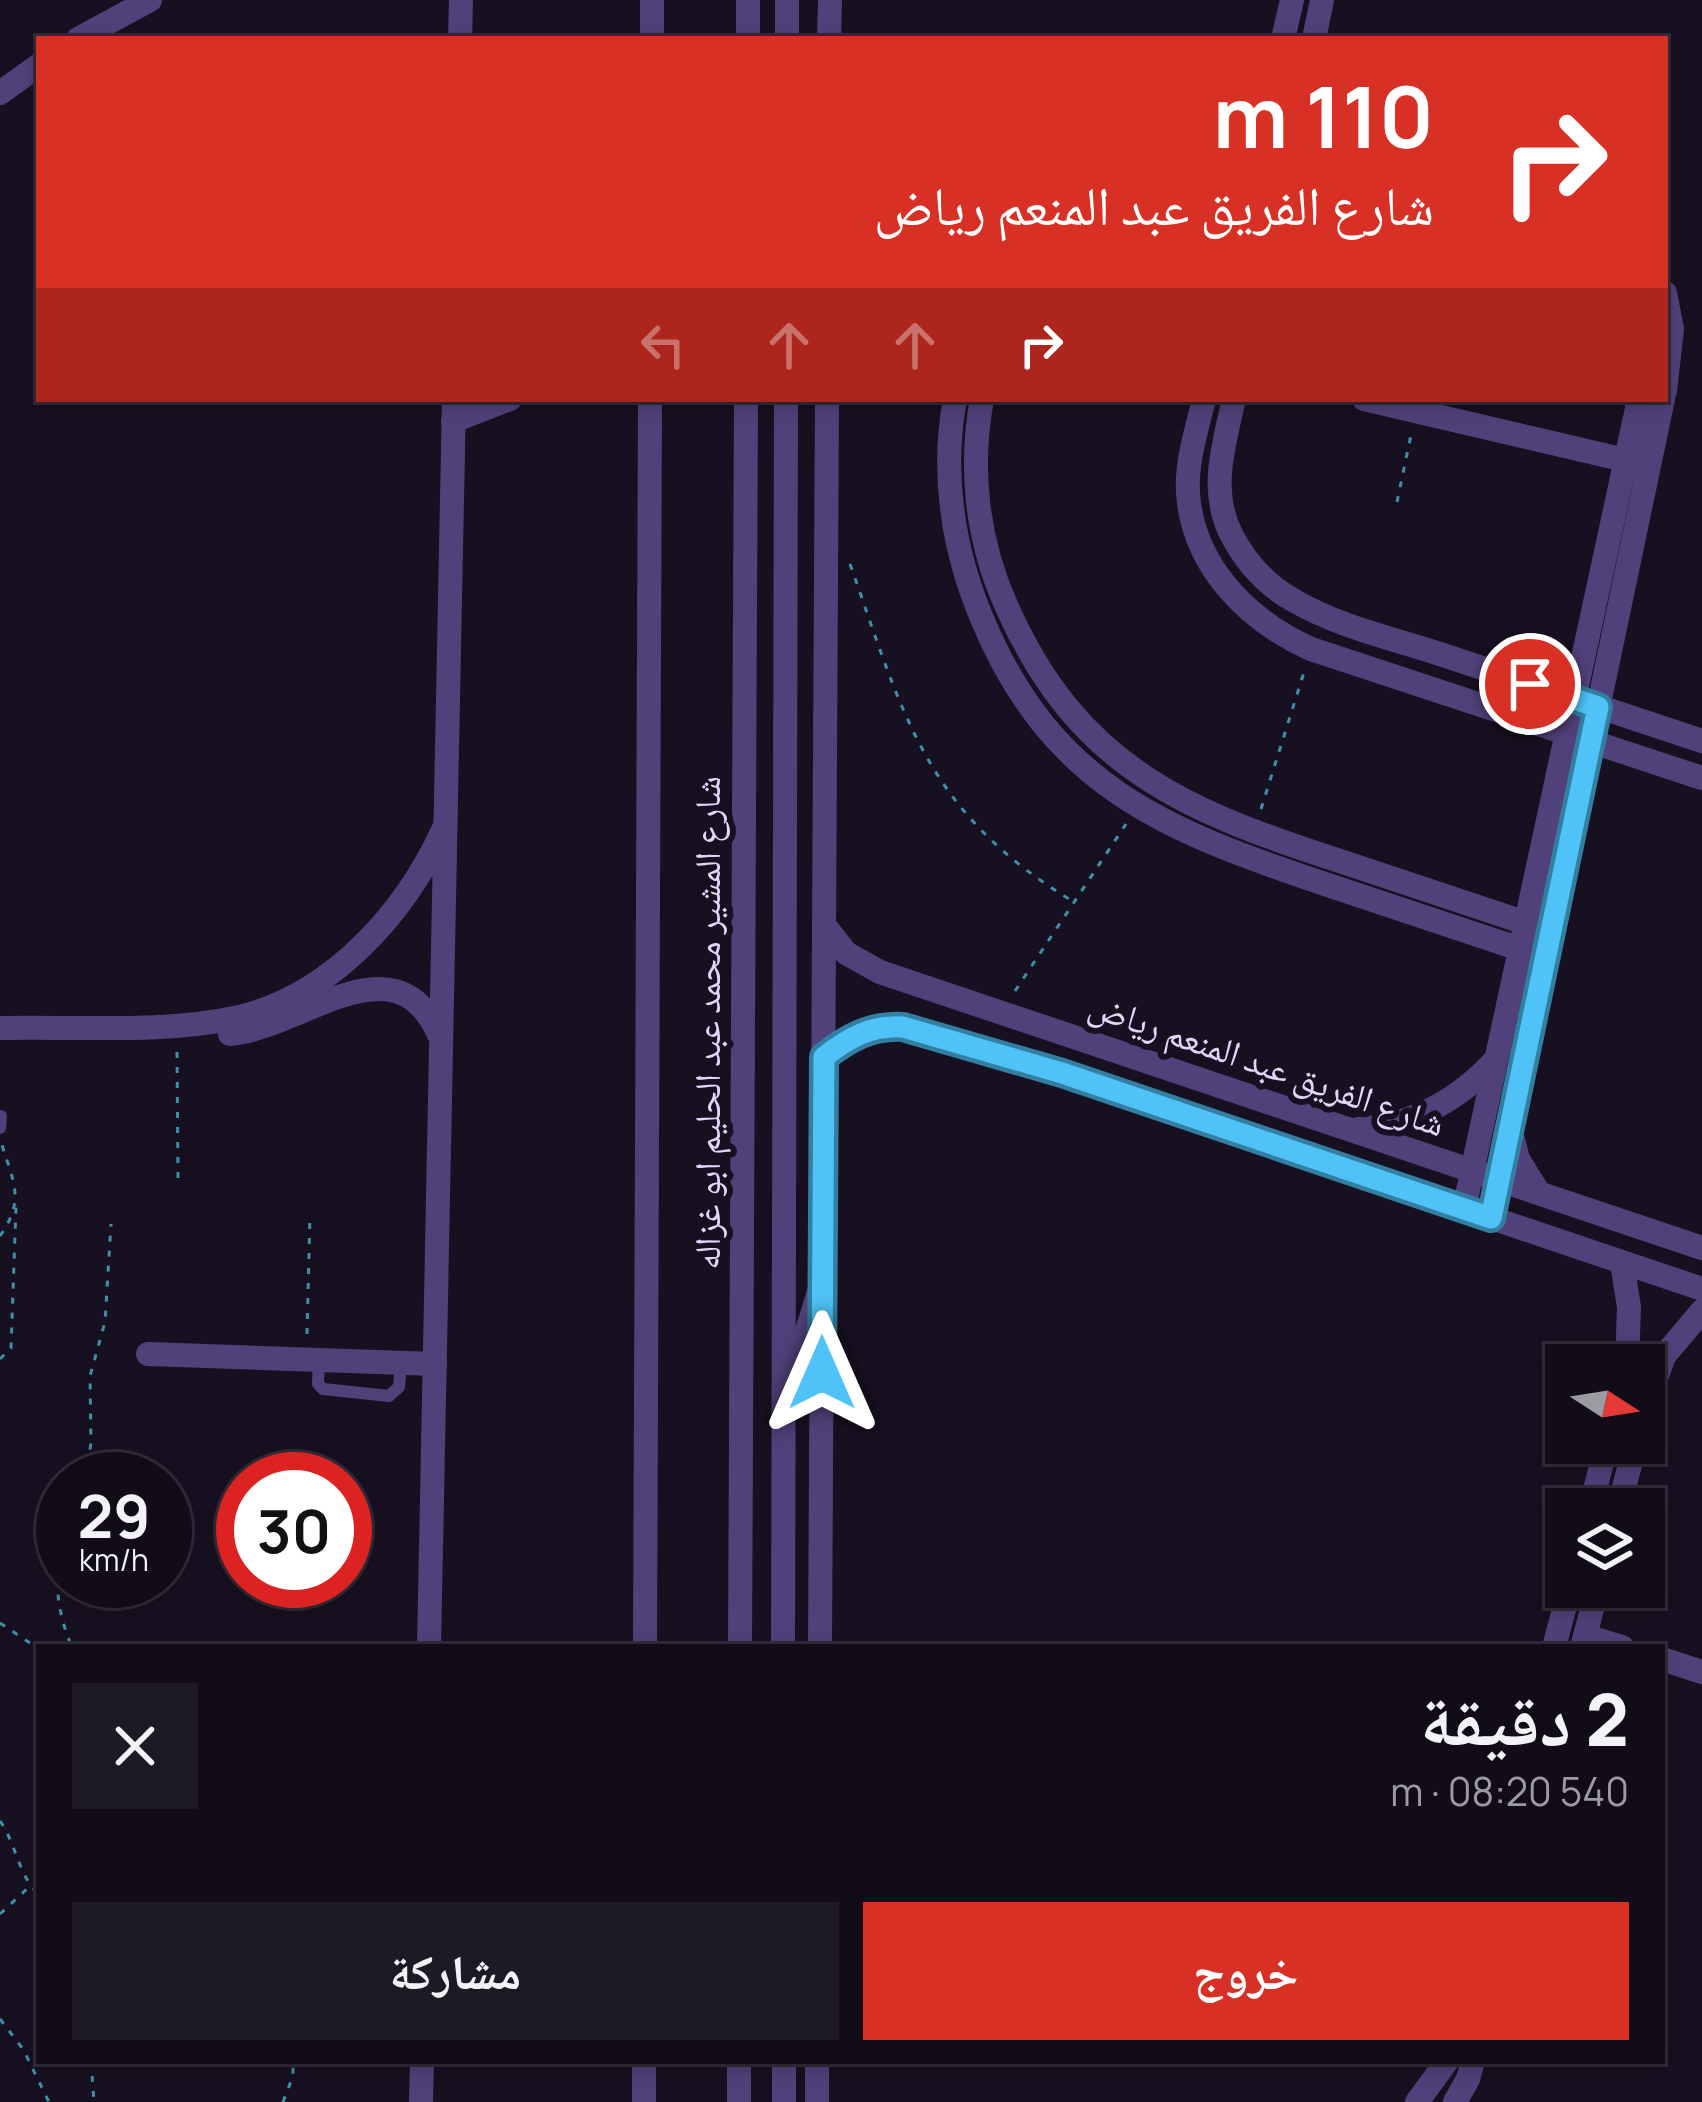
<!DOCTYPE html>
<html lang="ar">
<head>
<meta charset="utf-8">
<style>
  :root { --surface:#110c18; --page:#1e1a25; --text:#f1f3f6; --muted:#9c9ba2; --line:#302c37; --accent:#d93025 }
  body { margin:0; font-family:Manrope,"Noto Naskh Arabic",sans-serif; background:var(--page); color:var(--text); direction:rtl; height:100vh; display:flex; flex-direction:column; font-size:45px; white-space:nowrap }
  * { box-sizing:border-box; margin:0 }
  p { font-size:39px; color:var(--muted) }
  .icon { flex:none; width:66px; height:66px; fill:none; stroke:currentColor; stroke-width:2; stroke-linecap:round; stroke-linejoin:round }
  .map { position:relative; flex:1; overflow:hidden; direction:ltr }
  .panel { position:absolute; left:36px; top:1644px; width:1629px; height:420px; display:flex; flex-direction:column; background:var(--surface); border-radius:0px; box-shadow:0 6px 18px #0003,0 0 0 3px var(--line); direction:rtl }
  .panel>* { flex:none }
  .banner { position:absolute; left:36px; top:36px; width:1632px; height:366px; border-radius:0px; box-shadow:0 6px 18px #0003,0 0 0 3px var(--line); direction:rtl; background:#d93025; color:#fff; overflow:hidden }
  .needle { width:78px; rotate:102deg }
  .controls { position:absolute; left:1545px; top:1344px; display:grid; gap:24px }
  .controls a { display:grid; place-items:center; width:120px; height:120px; border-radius:0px; background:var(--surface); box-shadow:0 6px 18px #0003,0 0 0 3px var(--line); font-size:60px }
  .speed { position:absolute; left:36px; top:1452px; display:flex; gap:24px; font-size:60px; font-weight:700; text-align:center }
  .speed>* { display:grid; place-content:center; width:156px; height:156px; border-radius:50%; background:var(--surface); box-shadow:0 6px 18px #0003,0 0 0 3px var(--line); line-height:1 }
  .speed small { font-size:30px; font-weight:400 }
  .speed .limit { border:18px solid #d22; background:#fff; color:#111 }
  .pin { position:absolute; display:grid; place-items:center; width:102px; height:102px; color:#fff; margin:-51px; border:6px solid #fff; border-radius:50%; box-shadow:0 3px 12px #0007 }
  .me { position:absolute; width:132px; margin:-66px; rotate:0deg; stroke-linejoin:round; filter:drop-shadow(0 0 9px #0008) }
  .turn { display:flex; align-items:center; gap:42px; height:252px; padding:0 36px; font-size:54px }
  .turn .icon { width:156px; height:156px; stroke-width:2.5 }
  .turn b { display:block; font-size:84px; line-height:102px }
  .lanes { display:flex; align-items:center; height:114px; padding:0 36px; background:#0003; justify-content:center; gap:60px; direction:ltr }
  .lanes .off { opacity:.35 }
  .round { display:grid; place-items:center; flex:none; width:126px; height:126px; border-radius:0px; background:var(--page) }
  .overview { display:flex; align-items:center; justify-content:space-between; height:204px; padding:0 36px }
  h1 { font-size:72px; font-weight:800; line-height:90px }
  .primary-button { display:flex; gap:24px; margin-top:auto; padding:24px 36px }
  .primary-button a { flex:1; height:138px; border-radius:0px; background:var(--accent); color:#fff; font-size:48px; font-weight:800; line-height:138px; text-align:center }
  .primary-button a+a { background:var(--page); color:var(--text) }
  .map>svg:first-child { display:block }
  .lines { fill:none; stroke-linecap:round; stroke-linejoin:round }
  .path { stroke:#3e91a5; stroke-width:3; stroke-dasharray:6 9; stroke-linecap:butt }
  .service { stroke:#51417a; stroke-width:12 }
  .minor { stroke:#51417a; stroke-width:24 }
  .tertiary { stroke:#51417a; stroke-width:24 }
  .route-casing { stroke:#337fa1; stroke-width:30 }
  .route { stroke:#4fc3f7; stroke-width:21 }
  .labels { text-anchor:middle; stroke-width:12; stroke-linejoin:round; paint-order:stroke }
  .street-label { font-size:36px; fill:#e2d5fa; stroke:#171020 }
</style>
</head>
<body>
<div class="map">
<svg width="1702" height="2102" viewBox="0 0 1702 2102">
  <rect width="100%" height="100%" fill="#171020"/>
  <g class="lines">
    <g class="path">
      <polyline points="905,399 933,405"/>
      <polyline points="1397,502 1412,430"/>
      <path d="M850 564C904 717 926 813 1074 902"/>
      <polyline points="1261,809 1305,669"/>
      <polyline points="1015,991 1126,824"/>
      <polyline points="177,1052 178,1179"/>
      <path d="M0 1236C25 1200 14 1184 2 1145"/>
      <polyline points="307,1334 310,1214"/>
      <polyline points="0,1359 11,1348 16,1207"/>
      <polyline points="85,1479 91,1443 90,1376 105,1322 111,1224"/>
      <path d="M63 1535C53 1573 56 1611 72 1647"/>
      <polyline points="0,1623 39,1649"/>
      <path d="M0 1821C16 1843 19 1878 39 1894"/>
      <polyline points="0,1914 29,1887"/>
      <polyline points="0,2019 23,2049 49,2102"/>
      <polyline points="91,2061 94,2102"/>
      <polyline points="283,2102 293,2076 293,2061"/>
    </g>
    <g class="service">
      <polyline points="0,1128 1,1116"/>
      <polyline points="319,1360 318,1384 323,1389 389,1396 399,1387 401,1363"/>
    </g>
    <g class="minor">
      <polyline points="78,39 150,0"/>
      <polyline points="460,39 461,0"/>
      <polyline points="652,39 652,0"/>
      <polyline points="829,39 830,0"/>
      <polyline points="1283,39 1292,0"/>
      <polyline points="1314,39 1322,0"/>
      <polyline points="0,93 39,65"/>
      <polyline points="1665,293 1672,329 1665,391"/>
      <path d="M955 399C941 474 953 551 983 621 1052 785 1164 830 1322 883 1388 905 1454 927 1520 949"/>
      <path d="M982 399C969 469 977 540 1006 605 1077 767 1185 811 1343 862 1404 882 1465 903 1526 923"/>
      <path d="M1204 399C1197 429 1186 462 1188 493 1193 566 1247 620 1311 649L1702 778"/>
      <path d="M1234 399C1224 444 1209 490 1231 534 1245 561 1266 585 1293 600 1337 626 1391 638 1440 654 1527 683 1615 712 1702 741"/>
      <polyline points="1364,399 1642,464"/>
      <polyline points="453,421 510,399"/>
      <path d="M0 1028C78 1026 163 1034 239 1017 332 995 405 913 443 830"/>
      <path d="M230 1034C302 1028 397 934 440 1037"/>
      <polyline points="1464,1209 1639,399"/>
      <polyline points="1491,1218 1663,399"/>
      <polyline points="1622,1263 1629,1307 1627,1365"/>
      <polyline points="148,1354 435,1364"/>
      <polyline points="1644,1412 1664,1356 1702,1311"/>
      <polyline points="1590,1509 1607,1443"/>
      <polyline points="1618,1509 1636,1443"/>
      <polyline points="1585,1636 1622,1647"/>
      <polyline points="429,1647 454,399"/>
      <polyline points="645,1647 650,399"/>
      <polyline points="820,1647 827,399"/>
      <polyline points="1554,1647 1570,1587"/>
      <polyline points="1582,1647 1598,1587"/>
      <polyline points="1662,1659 1702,1672"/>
      <polyline points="421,2102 422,2061"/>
      <polyline points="644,2102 644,2061"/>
      <polyline points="817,2102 817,2061"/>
      <polyline points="1417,2102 1447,2061"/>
      <polyline points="1455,2102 1468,2079 1473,2061"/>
    </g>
    <g class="tertiary">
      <polyline points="748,39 748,0"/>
      <polyline points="787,39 787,0"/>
      <polyline points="824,925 846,953 880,972 1702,1248"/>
      <path d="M824 1057C848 1038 872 1025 903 1027L1062 1073 1702 1289"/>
      <polyline points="1510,1128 1518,1159 1539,1193"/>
      <path d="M1358 1129C1414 1125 1459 1100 1496 1059"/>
      <polyline points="791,1383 822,1282"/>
      <polyline points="740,1647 746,399"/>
      <polyline points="783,1647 786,399"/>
      <polyline points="784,2061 784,2102"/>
      <polyline points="739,2102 739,2061"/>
    </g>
  </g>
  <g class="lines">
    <g class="route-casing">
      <path id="route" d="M822 1373 824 1057C848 1038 871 1025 903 1027L1062 1073 1491 1218 1598 707 1530 684"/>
    </g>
    <use href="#route" class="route"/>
  </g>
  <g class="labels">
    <g class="street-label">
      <text transform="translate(707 1023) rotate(-90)" y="13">شارع المشير محمد عبد الحليم ابو غزاله</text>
      <text transform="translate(1267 1064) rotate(19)" y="13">شارع الفريق عبد المنعم رياض</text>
    </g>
  </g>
</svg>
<div class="controls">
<a><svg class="needle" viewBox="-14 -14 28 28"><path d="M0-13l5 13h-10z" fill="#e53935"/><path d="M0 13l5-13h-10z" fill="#9c9ba2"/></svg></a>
<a><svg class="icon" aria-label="layers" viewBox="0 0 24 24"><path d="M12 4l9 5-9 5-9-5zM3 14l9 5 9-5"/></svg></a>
</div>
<div class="speed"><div>29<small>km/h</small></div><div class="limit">30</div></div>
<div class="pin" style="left:1530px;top:684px;background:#d93025"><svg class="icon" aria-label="arrive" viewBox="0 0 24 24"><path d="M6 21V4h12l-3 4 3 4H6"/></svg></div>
<svg class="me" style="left:822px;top:1373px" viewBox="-20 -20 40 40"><path d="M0-17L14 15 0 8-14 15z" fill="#4fc3f7" stroke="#fff" stroke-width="4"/></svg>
<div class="banner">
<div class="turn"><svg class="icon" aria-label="right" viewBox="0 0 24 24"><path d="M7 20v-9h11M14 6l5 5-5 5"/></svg><div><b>110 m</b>شارع الفريق عبد المنعم رياض</div></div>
<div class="lanes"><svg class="icon off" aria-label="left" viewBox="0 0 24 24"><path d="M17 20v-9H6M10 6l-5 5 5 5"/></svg><svg class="icon off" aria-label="ahead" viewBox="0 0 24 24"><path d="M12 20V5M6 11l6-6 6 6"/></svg><svg class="icon off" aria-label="ahead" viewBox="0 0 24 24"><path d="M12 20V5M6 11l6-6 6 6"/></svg><svg class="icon" aria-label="right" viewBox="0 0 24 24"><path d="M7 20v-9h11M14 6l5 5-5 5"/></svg></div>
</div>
<section class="panel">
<div class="overview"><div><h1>2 دقيقة</h1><p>540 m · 08:20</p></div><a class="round"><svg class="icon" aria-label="close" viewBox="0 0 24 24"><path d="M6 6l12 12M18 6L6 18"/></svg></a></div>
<div class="primary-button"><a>خروج</a><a>مشاركة</a></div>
</section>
</div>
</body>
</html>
